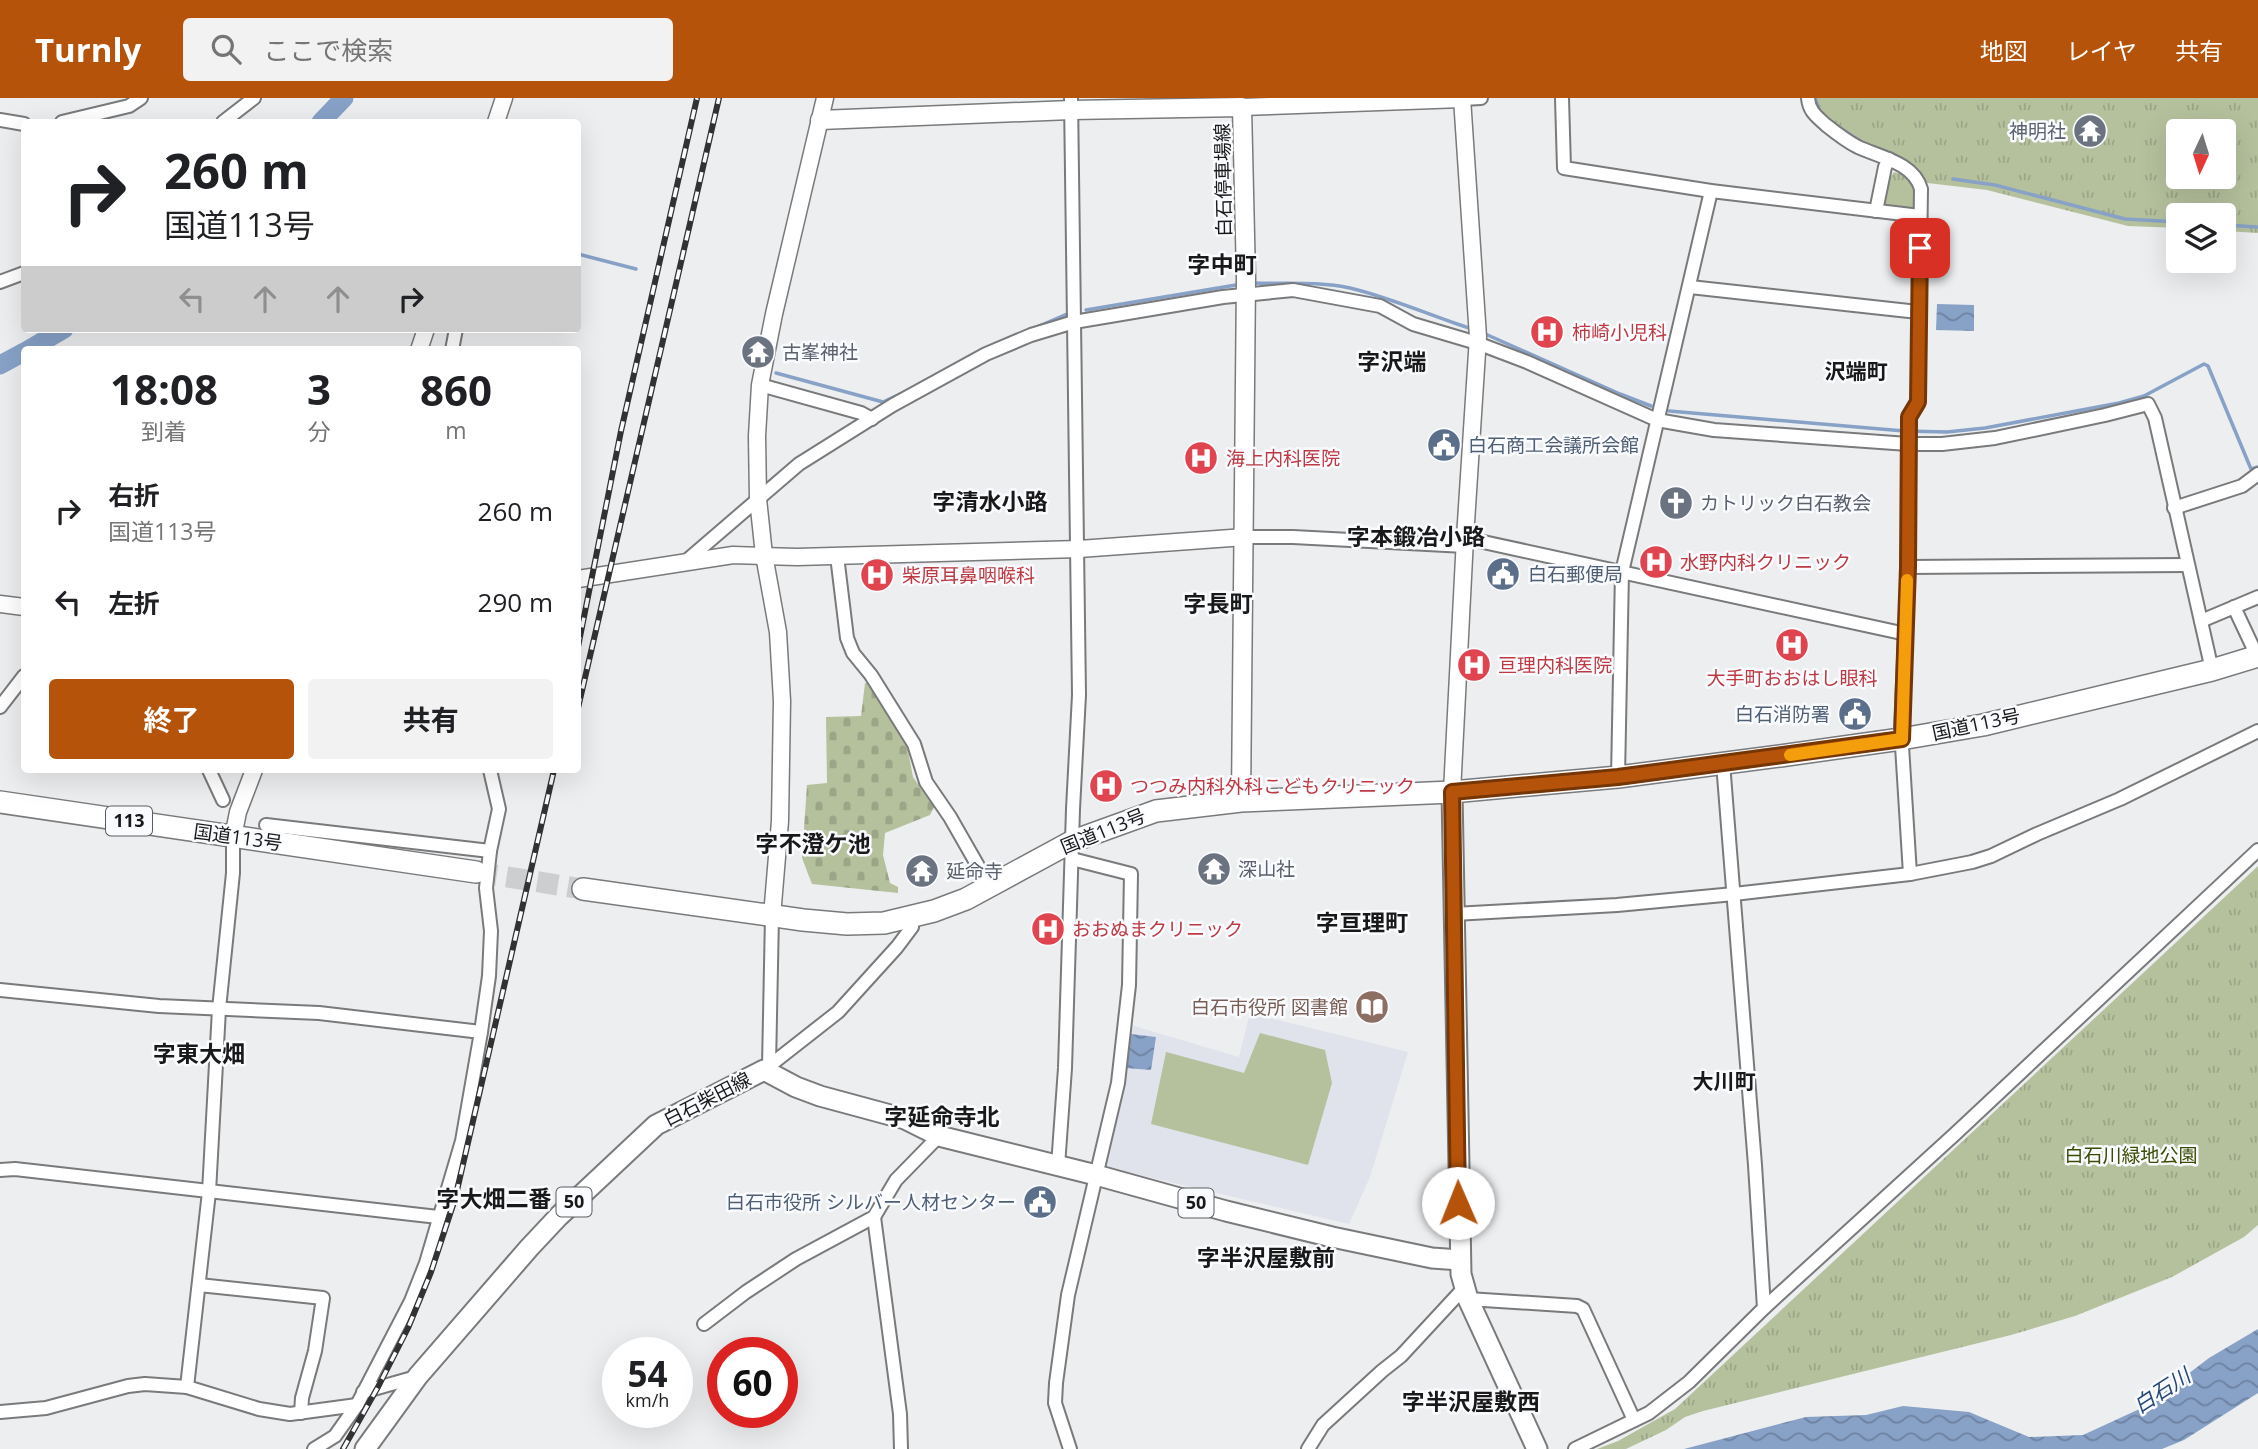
<!DOCTYPE html>
<html lang="ja">
<head>
<meta charset="utf-8">
<style>
  :root { --surface:#fff; --page:#f2f2f2; --text:#202124; --muted:#757577; --accent:#b45309 }
  body { margin:0; font-family:"Open Sans","Noto Sans JP",sans-serif; background:var(--page); color:var(--text); height:100vh; display:flex; flex-direction:column; font-size:26px; white-space:nowrap }
  * { box-sizing:border-box; margin:0 }
  p { font-size:23px; color:var(--muted) }
  .icon { flex:none; width:38px; height:38px; fill:none; stroke:currentColor; stroke-width:2; stroke-linecap:round; stroke-linejoin:round }
  .map { position:relative; flex:1; overflow:hidden }
  .panel { position:absolute; left:21px; top:248px; width:560px; height:427px; display:flex; flex-direction:column; background:var(--surface); border-radius:7px; box-shadow:0 7px 28px #0002 }
  .panel>* { flex:none }
  .top-card { position:absolute; left:21px; top:21px; width:560px; height:214px; border-radius:7px; box-shadow:0 7px 28px #0002; background:#fff; color:var(--text); overflow:hidden }
  .needle { width:46px; rotate:184deg }
  .tools { position:absolute; left:2166px; top:21px; display:grid; gap:14px }
  .tools a { display:grid; place-items:center; width:70px; height:70px; border-radius:7px; background:var(--surface); box-shadow:0 7px 28px #0002; font-size:35px }
  .speed { position:absolute; left:602px; top:1239px; display:flex; gap:14px; font-size:35px; font-weight:700; text-align:center }
  .speed>* { display:grid; place-content:center; width:91px; height:91px; border-radius:50%; background:var(--surface); box-shadow:0 7px 28px #0002; line-height:1 }
  .speed small { font-size:18px; font-weight:400 }
  .speed .limit { border:10px solid #d22; background:#fff; color:#111 }
  .pin { position:absolute; display:grid; place-items:center; width:60px; height:60px; color:#fff; margin:-30px; border-radius:14px; box-shadow:0 4px 10px #0006 }
  .me { position:absolute; width:77px; margin:-38px; rotate:359deg; stroke-linejoin:round; filter:drop-shadow(0 0 5px #0008) }
  .turn { display:flex; align-items:center; gap:24px; height:147px; padding:0 28px; font-size:32px }
  .turn .icon { width:91px; height:91px; stroke-width:2.5 }
  .turn b { display:block; font-size:49px; line-height:60px }
  .lanes { display:flex; align-items:center; height:66px; padding:0 28px; background:#0003; justify-content:center; gap:35px; direction:ltr }
  .lanes .off { opacity:.35 }
  .eta { display:flex; justify-content:space-evenly; align-items:center; height:119px; text-align:center }
  .eta b { font-size:42px; font-weight:700; line-height:49px }
  .button { display:flex; gap:14px; margin-top:auto; padding:14px 28px }
  .button a { flex:1; height:80px; border-radius:7px; background:var(--accent); color:#fff; font-size:28px; font-weight:700; line-height:80px; text-align:center }
  .button a+a { background:var(--page); color:var(--text) }
  ul { padding:0; list-style:none }
  li { display:flex; align-items:center; gap:21px; height:91px; padding:0 28px }
  li div { flex:1 }
  li b { display:block; font-size:26px }
  li em { font-style:normal }
  header { display:flex; align-items:center; gap:42px; box-sizing:border-box; height:98px; padding:0 35px; background:var(--accent); color:#fff }
  header strong { font-size:33px }
  nav { display:flex; gap:38px; margin-inline-start:auto; font-size:24px }
  .search { width:490px; height:63px; background:var(--page); display:flex; align-items:center; gap:18px; box-sizing:border-box; padding:0 24px; border-radius:7px; color:var(--muted); font-size:26px }
  .map>svg:first-child { display:block }
  .built { fill:#e0e3ec }
  .grass { fill:#b5c19d }
  .cemetery { fill:url(#cemetery-stones) }
  .park { fill:url(#park-tufts); fill-rule:evenodd }
  .water { fill:url(#water-waves) }
  .lines { fill:none; stroke-linecap:round; stroke-linejoin:round }
  .stream { stroke:#87a1c7; stroke-width:3.5 }
  .river { stroke:#87a1c7; stroke-width:19 }
  .trunk-tunnel { stroke:#cdced0; stroke-width:21; stroke-dasharray:21 10; stroke-linecap:butt }
  .minor-casing { stroke:#797a7c; stroke-width:16 }
  .tertiary-casing { stroke:#797a7c; stroke-width:19 }
  .secondary-casing { stroke:#797a7c; stroke-width:21 }
  .primary-casing { stroke:#797a7c; stroke-width:23 }
  .trunk-casing { stroke:#797a7c; stroke-width:24 }
  .minor { stroke:#fff; stroke-width:12 }
  .tertiary { stroke:#fff; stroke-width:16 }
  .secondary { stroke:#fff; stroke-width:18 }
  .primary { stroke:#fff; stroke-width:19 }
  .trunk { stroke:#fff; stroke-width:21 }
  .rail-casing { stroke:#323233; stroke-width:6 }
  .rail { stroke:#fafbfe; stroke-width:3.5; stroke-dasharray:10; stroke-linecap:butt }
  .route-casing { stroke:#753606; stroke-width:18 }
  .route { stroke:#b45309; stroke-width:12 }
  .slow { stroke:#f59e0b; stroke-width:12 }
  .labels { text-anchor:middle; stroke-width:5; stroke-linejoin:round; paint-order:stroke }
  .shield { fill:#fafbfe; stroke:#5c5d5e; stroke-width:2 }
  .shield-label { font-size:18px; font-weight:bold; fill:#19191a }
  .worship-label { font-size:19px; fill:#5b616d; stroke:#fafbfe; text-anchor:start }
  .street-label { font-size:19px; fill:#19191a; stroke:#fafbfe }
  .health-label { font-size:19px; fill:#be3a42; stroke:#fafbfe; text-anchor:start }
  .service-label { font-size:19px; fill:#4e5e75; stroke:#fafbfe; text-anchor:start }
  .education-label { font-size:19px; fill:#785e54; stroke:#fafbfe; text-anchor:end }
  .park-label { font-size:19px; fill:#3b4b01; stroke:#fafbfe }
  .neighbourhood-label { font-size:21px; font-weight:bold; fill:#19191a; stroke:#fafbfe }
  .water-label { font-size:21px; font-style:italic; fill:#244779; stroke:#fafbfe }
  .quarter-label { font-size:23px; font-weight:bold; fill:#19191a; stroke:#fafbfe }
</style>
</head>
<body>
<header>
<strong>Turnly</strong>
<div class="search"><svg class="icon" aria-label="search" viewBox="0 0 24 24"><circle cx="10" cy="10" r="6"/><path d="M15 15l6 6"/></svg>ここで検索</div>
<nav><a>地図</a><a>レイヤ</a><a>共有</a></nav>
</header>
<div class="map">
<svg width="2258" height="1351" viewBox="0 0 2258 1351">
  <defs>
    <pattern id="cemetery-stones" width="16" height="16" patternUnits="userSpaceOnUse" patternTransform="scale(1.75)"><rect width="16" height="16" fill="#b5c19d"/><path d="M2 7V4a2 2 0 0 1 4 0v3zM10 15v-3a2 2 0 0 1 4 0v3z" fill="#9ba587"/></pattern>
    <pattern id="park-tufts" width="24" height="20" patternUnits="userSpaceOnUse" patternTransform="scale(1.75)"><rect width="24" height="20" fill="#b5c19d"/><path d="M3 7l-1-3M5 7V3M7 7l1-3M15 17l-1-3M17 17v-4M19 17l1-3" fill="none" stroke="#9ba587"/></pattern>
    <pattern id="water-waves" width="16" height="10" patternUnits="userSpaceOnUse" patternTransform="scale(1.75)"><rect width="16" height="10" fill="#87a1c7"/><path d="M0 5q4-4 8 0t8 0" fill="none" stroke="#6e82a1"/></pattern>
  </defs>
  <rect width="100%" height="100%" fill="#edeef0"/>
  <polygon class="built" points="1250,915 1408,954 1370,1079 1349,1126 1101,1068 1124,925 1239,959"/>
  <polygon class="grass" points="1260,935 1325,952 1332,985 1308,1067 1151,1026 1166,954 1244,975"/>
  <polygon class="cemetery" points="865,585 873,585 907,647 913,679 934,709 930,717 885,735 883,757 890,785 898,789 898,795 812,786 802,760 807,687 827,685 826,619 861,618"/>
  <g class="park">
    <path d="M1808 0H2258V135L2224 133V117H2179V130L2128 128 1987 92 1919 84 1836 36ZM2179 33H2224V79H2179Z"/>
    <polygon points="1894,74 1904,77 1913,87 1913,112 1884,107 1889,81"/>
    <polygon points="2258,768 2258,1127 2244,1139 2172,1179 2075,1218 2011,1237 1703,1313 1685,1319 1666,1332 1626,1351 1597,1351 1618,1343 1675,1311"/>
  </g>
  <g class="water">
    <polygon points="1937,206 1974,207 1974,233 1936,232"/>
    <polygon points="1131,936 1156,939 1151,972 1126,970"/>
    <polygon points="2258,1231 2258,1295 2184,1342 2162,1351 1684,1351 1806,1319 1866,1317 1903,1308 1969,1314 2029,1339 2083,1337 2146,1308 2209,1260"/>
  </g>
  <g class="lines">
    <g class="stream">
      <polyline points="1815,0 1820,14"/>
      <polyline points="1840,30 1863,45"/>
      <polyline points="1953,81 1995,87 2125,121 2179,124"/>
      <polyline points="2224,127 2258,129"/>
      <polyline points="578,156 636,171"/>
      <path d="M1253 185C1285 186 1319 183 1350 190 1392 200 1431 218 1472 231"/>
      <polyline points="1086,212 1242,186"/>
      <polyline points="1037,229 1067,216"/>
      <polyline points="1483,235 1620,296 1651,308"/>
      <polyline points="776,275 883,304 911,291"/>
      <polyline points="1669,313 1904,333 1947,334 1985,330 2119,305 2144,298 2204,266 2208,268 2251,371 2258,369"/>
    </g>
    <g class="river">
      <polyline points="321,24 344,0"/>
      <polyline points="28,252 64,231"/>
      <polyline points="0,267 24,254"/>
    </g>
    <polyline class="trunk-tunnel" points="476,774 583,791"/>
    <g class="minor-casing">
      <g id="minor">
        <polyline points="1562,0 1564,70 1711,93 1920,118"/>
        <path d="M1808 0C1809 13 1816 18 1826 27 1836 35 1846 43 1858 49 1880 59 1914 65 1921 91L1918 304 1909 319V327L1908 469 1901 632 1910 776"/>
        <polyline points="1462,1 1481,0"/>
        <polyline points="0,22 24,26"/>
        <polyline points="62,24 129,8 141,0"/>
        <polyline points="223,24 254,0"/>
        <polyline points="1876,113 1885,69 1889,61"/>
        <polyline points="0,184 24,175"/>
        <polyline points="1690,189 1918,214"/>
        <polyline points="452,252 456,231"/>
        <polyline points="760,287 861,315 872,321"/>
        <polyline points="2174,410 2242,388 2258,376"/>
        <polyline points="1245,439 1293,439 1465,448"/>
        <polyline points="1465,440 1906,536"/>
        <polyline points="837,458 847,540 853,555 871,577 914,646 926,684 950,719 990,789"/>
        <polyline points="685,464 799,366 893,307 986,256 1031,237 1074,224 1223,199 1293,192 1380,208 1413,226 1477,245 1527,264 1657,322 1714,332 1908,346 1942,346 1995,340 2105,317 2148,306 2155,320 2212,572"/>
        <polyline points="1908,469 2187,467"/>
        <polyline points="2234,509 2258,560"/>
        <polyline points="2201,523 2258,499"/>
        <polyline points="0,609 24,578"/>
        <polyline points="1723,665 1755,1067 1764,1210"/>
        <polyline points="209,672 223,702"/>
        <polyline points="1618,679 1622,474 1711,93"/>
        <polyline points="266,727 490,753"/>
        <polyline points="1454,816 1617,807 1734,796 1910,776 1972,764 1991,758 2037,736 2120,701 2258,633"/>
        <polyline points="0,892 159,908 319,915 481,934"/>
        <polyline points="769,968 772,818"/>
        <polyline points="764,972 838,914 897,849 912,829 910,820"/>
        <polyline points="1058,1068 1065,970 1073,711 1079,597 1071,0"/>
        <polyline points="0,1072 15,1071 438,1119"/>
        <polyline points="874,1119 900,1316 901,1351"/>
        <polyline points="199,1187 323,1200 315,1253 302,1300 301,1315"/>
        <polyline points="1468,1201 1577,1208 1583,1211 1634,1322"/>
        <polyline points="704,1226 746,1194 796,1161 874,1119 896,1082 939,1038"/>
        <polyline points="187,1289 209,1094 219,911 233,775 233,739"/>
        <polyline points="363,1294 416,1279"/>
        <polyline points="0,1314 46,1310 128,1288 145,1286 187,1289 259,1311 290,1316 357,1307"/>
        <polyline points="314,1351 335,1338 357,1307 411,1203 426,1165 462,1043 481,934 489,878 491,833 486,790 490,753 499,711 490,672"/>
        <polyline points="1070,1351 1055,1305 1056,1285 1068,1197 1118,985 1129,887 1131,776 1072,761"/>
        <polyline points="1308,1351 1323,1327 1382,1273 1401,1258 1464,1190"/>
        <polyline points="1575,1351 1649,1315 1689,1284 1764,1210 1955,1036 2258,752"/>
      </g>
    </g>
    <g class="tertiary-casing">
      <g id="tertiary">
        <polyline points="1242,9 1462,1"/>
        <polyline points="496,24 504,0"/>
        <polyline points="419,252 426,231"/>
        <polyline points="578,481 733,457 797,459 1079,451 1245,439"/>
        <polyline points="0,506 24,509"/>
        <polyline points="1452,694 1465,440 1478,239 1462,0"/>
        <polyline points="233,739 238,714 254,672"/>
        <polyline points="772,818 780,723 782,603 778,534 764,457 758,401 757,338 760,287 774,216 825,0"/>
      </g>
    </g>
    <g class="secondary-casing">
      <polyline id="secondary" points="820,22 1071,12 1242,9 1246,180 1241,703"/>
    </g>
    <g class="primary-casing">
      <g id="primary">
        <polyline points="1452,694 1461,1176 1468,1201 1537,1351"/>
        <polyline points="365,1351 418,1278 529,1150 559,1118 656,1027 764,972 796,989 820,998 905,1021 939,1038 1096,1077 1226,1113 1332,1139 1432,1160 1460,1162"/>
      </g>
    </g>
    <g class="trunk-casing">
      <g id="trunk">
        <polyline points="0,704 476,774"/>
        <polyline points="583,791 803,822 847,826 884,825 934,813 966,801 1073,743 1156,713 1241,703 1452,694 1618,679 1780,658 1901,641 1983,627 2212,572 2258,558"/>
      </g>
    </g>
    <use href="#minor" class="minor"/>
    <use href="#tertiary" class="tertiary"/>
    <use href="#secondary" class="secondary"/>
    <use href="#primary" class="primary"/>
    <use href="#trunk" class="trunk"/>
    <g class="rail-casing">
      <g id="rail">
        <polyline points="578,549 621,333 697,0"/>
        <polyline points="578,610 719,0"/>
        <polyline points="343,1351 378,1289 408,1230 431,1174 455,1101 554,672"/>
      </g>
    </g>
    <use href="#rail" class="rail"/>
  </g>
  <g class="lines">
    <g class="route-casing">
      <polyline id="route" points="1458,1105 1452,694 1618,679 1902,641 1908,469 1909,327 1909,319 1918,304 1920,150"/>
    </g>
    <use href="#route" class="route"/>
    <polyline class="slow" points="1790,657 1902,641 1907,482"/>
  </g>
  <defs>
    <g id="temple-disc" transform="scale(1.75)"><circle r="9.5" fill="#6b7280" stroke="#fafbfe"/><path d="M0-6L5-2H3V0L6.5 2.5H4V6H1.5V3h-3V6H-4V2.5H-6.5L-3 0V-2H-5Z" fill="#fff"/></g>
    <g id="hospital-disc" transform="scale(1.75)"><circle r="9.5" fill="#e0444e" stroke="#fafbfe"/><path d="M-5-5h3v3.5h4V-5h3V5h-3V1.5h-4V5h-3Z" fill="#fff"/></g>
    <g id="civic-disc" transform="scale(1.75)"><circle r="9.5" fill="#5c6f8a" stroke="#fafbfe"/><path d="M-.6-6.5H3V-4.5H.6V-3L4-1V1h2V6H-6V1h2V-1L-.6-3ZM-1.2 2.5V6h2.4V2.5Z" fill="#fff"/></g>
    <g id="church-disc" transform="scale(1.75)"><circle r="9.5" fill="#6b7280" stroke="#fafbfe"/><path d="M-1.2-6h2.4v3.5h3.3v2.4h-3.3V6h-2.4V-.1h-3.3v-2.4h3.3Z" fill="#fff"/></g>
    <g id="library-disc" transform="scale(1.75)"><circle r="9.5" fill="#8d6e63" stroke="#fafbfe"/><path d="M-6-4Q-3-5.5-.7-3.5V5Q-3 3-6 4ZM6-4Q3-5.5 .7-3.5V5Q3 3 6 4Z" fill="#fff"/></g>
  </defs>
  <g fill-rule="evenodd">
    <use href="#temple-disc" x="2090" y="33"/>
    <use href="#hospital-disc" x="1547" y="234"/>
    <use href="#temple-disc" x="758" y="254"/>
    <use href="#civic-disc" x="1444" y="347"/>
    <use href="#hospital-disc" x="1201" y="360"/>
    <use href="#church-disc" x="1676" y="405"/>
    <use href="#hospital-disc" x="1656" y="464"/>
    <use href="#civic-disc" x="1503" y="476"/>
    <use href="#hospital-disc" x="877" y="477"/>
    <use href="#hospital-disc" x="1792" y="547"/>
    <use href="#hospital-disc" x="1474" y="567"/>
    <use href="#civic-disc" x="1855" y="616"/>
    <use href="#hospital-disc" x="1106" y="688"/>
    <use href="#temple-disc" x="1214" y="771"/>
    <use href="#temple-disc" x="922" y="773"/>
    <use href="#hospital-disc" x="1048" y="831"/>
    <use href="#library-disc" x="1372" y="909"/>
    <use href="#civic-disc" x="1040" y="1104"/>
  </g>
  <g class="labels">
    <g class="shield">
      <rect x="106" y="708.5" width="46" height="29" rx="5"/>
      <rect x="556.5" y="1089.5" width="35" height="29" rx="5"/>
      <rect x="1178.5" y="1090.5" width="35" height="29" rx="5"/>
    </g>
    <g class="shield-label">
      <text x="129" y="729">113</text>
      <text x="574" y="1110">50</text>
      <text x="1196" y="1111">50</text>
    </g>
    <g class="worship-label">
      <text x="2066" y="40" text-anchor="end">神明社</text>
      <text x="782" y="261">古峯神社</text>
      <text x="1700" y="412">カトリック白石教会</text>
      <text x="1238" y="778">深山社</text>
      <text x="946" y="780">延命寺</text>
    </g>
    <g class="street-label">
      <text transform="translate(1223 82) rotate(-91)" y="7">白石停車場線</text>
      <text transform="translate(1976 626) rotate(-12)" y="7">国道113号</text>
      <text transform="translate(1103 733) rotate(-22)" y="7">国道113号</text>
      <text transform="translate(238 739) rotate(8)" y="7">国道113号</text>
      <text transform="translate(707 1001) rotate(-27)" y="7">白石柴田線</text>
    </g>
    <g class="health-label">
      <text x="1572" y="241">柿崎小児科</text>
      <text x="1226" y="367">海上内科医院</text>
      <text x="1680" y="471">水野内科クリニック</text>
      <text x="902" y="484">柴原耳鼻咽喉科</text>
      <text x="1498" y="574">亘理内科医院</text>
      <text x="1792" y="587" text-anchor="middle">大手町おおはし眼科</text>
      <text x="1130" y="695">つつみ内科外科こどもクリニック</text>
      <text x="1072" y="838">おおぬまクリニック</text>
    </g>
    <g class="service-label">
      <text x="1468" y="354">白石商工会議所会館</text>
      <text x="1528" y="483">白石郵便局</text>
      <text x="1830" y="623" text-anchor="end">白石消防署</text>
      <text x="1016" y="1111" text-anchor="end">白石市役所 シルバー人材センター</text>
    </g>
    <g class="education-label">
      <text x="1348" y="916">白石市役所 図書館</text>
    </g>
    <g class="park-label">
      <text x="2131" y="1064">白石川緑地公園</text>
    </g>
    <g class="neighbourhood-label">
      <text x="1856" y="281">沢端町</text>
      <text x="1724" y="991">大川町</text>
    </g>
    <g class="water-label">
      <text transform="translate(2162 1293) rotate(-33)" y="7">白石川</text>
    </g>
    <g class="quarter-label">
      <text x="1222" y="175">字中町</text>
      <text x="1392" y="272">字沢端</text>
      <text x="990" y="412">字清水小路</text>
      <text x="1416" y="447">字本鍛冶小路</text>
      <text x="1218" y="514">字長町</text>
      <text x="813" y="754">字不澄ケ池</text>
      <text x="1362" y="833">字亘理町</text>
      <text x="199" y="964">字東大畑</text>
      <text x="942" y="1027">字延命寺北</text>
      <text x="494" y="1109">字大畑二番</text>
      <text x="1266" y="1168">字半沢屋敷前</text>
      <text x="1471" y="1312">字半沢屋敷西</text>
    </g>
  </g>
</svg>
<div class="tools">
<a><svg class="needle" viewBox="-14 -14 28 28"><path d="M0-13l5 13h-10z" fill="#e53935"/><path d="M0 13l5-13h-10z" fill="#757577"/></svg></a>
<a><svg class="icon" aria-label="layers" viewBox="0 0 24 24"><path d="M12 4l9 5-9 5-9-5zM3 14l9 5 9-5"/></svg></a>
</div>
<div class="speed"><div>54<small>km/h</small></div><div class="limit">60</div></div>
<div class="pin" style="left:1920px;top:150px;background:#d93025"><svg class="icon" aria-label="arrive" viewBox="0 0 24 24"><path d="M6 21V4h12l-3 4 3 4H6"/></svg></div>
<svg class="me" style="left:1458px;top:1105px" viewBox="-20 -20 40 40"><circle r="19" fill="#fff"/><path d="M0-13L10 11 0 6-10 11z" fill="#b45309"/></svg>
<div class="top-card">
<div class="turn"><svg class="icon" aria-label="right" viewBox="0 0 24 24"><path d="M7 20v-9h11M14 6l5 5-5 5"/></svg><div><b>260 m</b>国道113号</div></div>
<div class="lanes"><svg class="icon off" aria-label="left" viewBox="0 0 24 24"><path d="M17 20v-9H6M10 6l-5 5 5 5"/></svg><svg class="icon off" aria-label="ahead" viewBox="0 0 24 24"><path d="M12 20V5M6 11l6-6 6 6"/></svg><svg class="icon off" aria-label="ahead" viewBox="0 0 24 24"><path d="M12 20V5M6 11l6-6 6 6"/></svg><svg class="icon" aria-label="right" viewBox="0 0 24 24"><path d="M7 20v-9h11M14 6l5 5-5 5"/></svg></div>
</div>
<section class="panel">
<div class="eta">
<div><b>18:08</b><p>到着</p></div>
<div><b>3</b><p>分</p></div>
<div><b>860</b><p>m</p></div>
</div>
<ul>
<li><svg class="icon" aria-label="right" viewBox="0 0 24 24"><path d="M7 20v-9h11M14 6l5 5-5 5"/></svg><div><b>右折</b><p>国道113号</p></div><em>260 m</em></li>
<li><svg class="icon" aria-label="left" viewBox="0 0 24 24"><path d="M17 20v-9H6M10 6l-5 5 5 5"/></svg><div><b>左折</b></div><em>290 m</em></li>
</ul>
<div class="button"><a>終了</a><a>共有</a></div>
</section>
</div>
</body>
</html>
